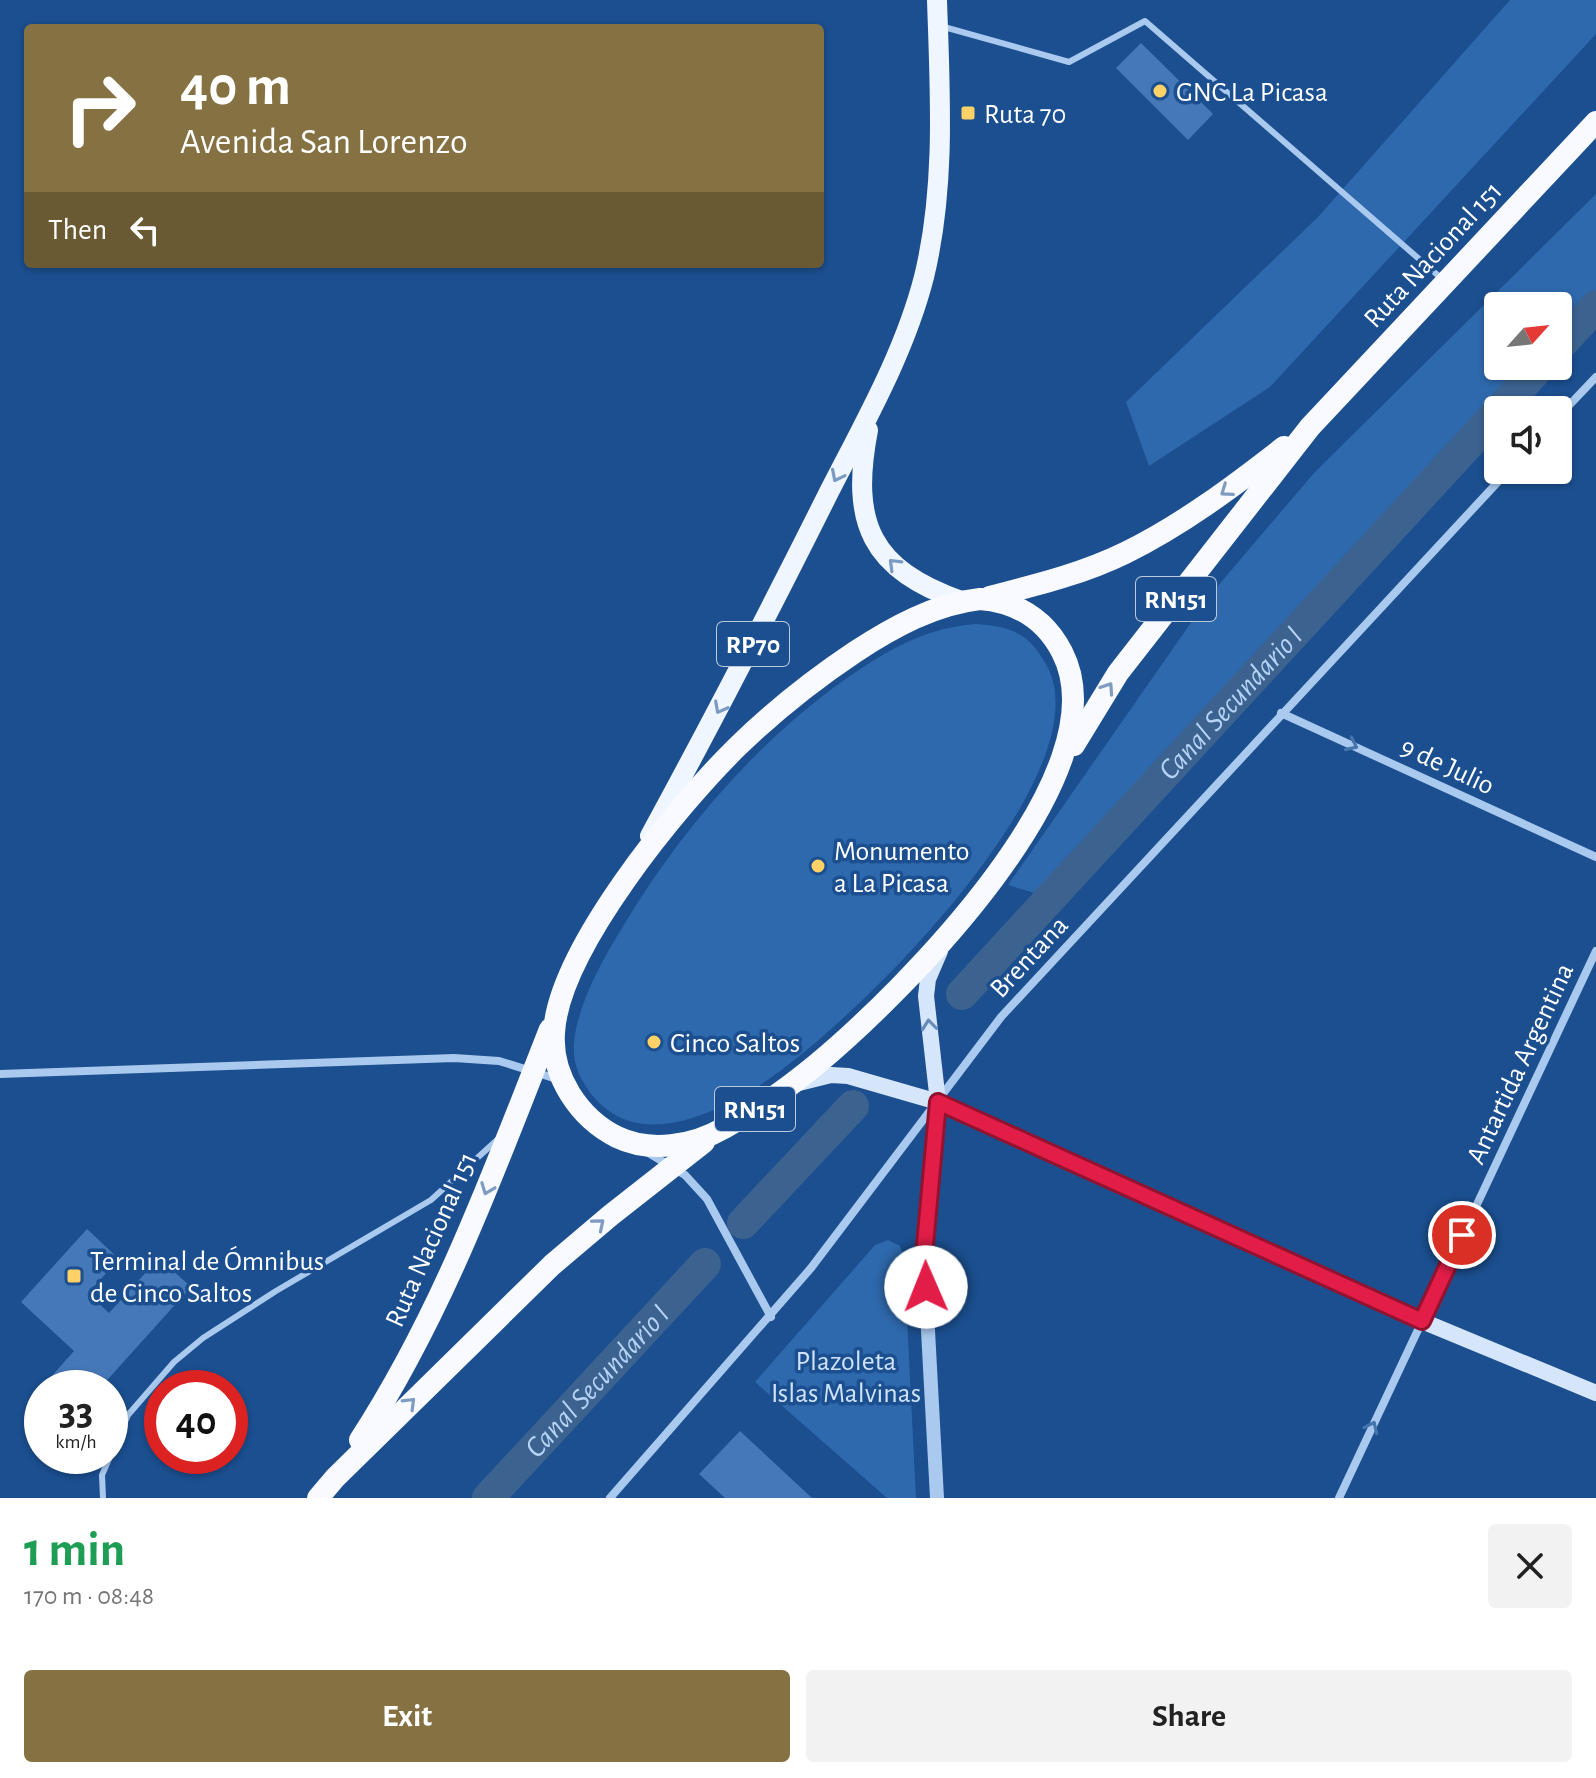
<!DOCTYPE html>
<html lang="en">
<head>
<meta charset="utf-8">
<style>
  :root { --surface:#fff; --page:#f2f2f2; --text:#222; --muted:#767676; --accent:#857141 }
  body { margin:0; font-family:"Alegreya Sans",sans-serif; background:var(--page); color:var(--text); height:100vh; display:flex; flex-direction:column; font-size:30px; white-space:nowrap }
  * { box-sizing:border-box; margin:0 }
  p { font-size:26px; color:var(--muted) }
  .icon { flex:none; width:44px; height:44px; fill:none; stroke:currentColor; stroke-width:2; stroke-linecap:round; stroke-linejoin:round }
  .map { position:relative; height:1498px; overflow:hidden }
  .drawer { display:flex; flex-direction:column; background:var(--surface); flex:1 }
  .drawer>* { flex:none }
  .top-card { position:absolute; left:24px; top:24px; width:800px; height:244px; border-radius:8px; box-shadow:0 2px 6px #0004; background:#857141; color:#fff; overflow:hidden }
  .needle { width:52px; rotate:63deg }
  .tools { position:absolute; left:1484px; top:292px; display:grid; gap:16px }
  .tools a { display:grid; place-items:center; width:88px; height:88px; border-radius:8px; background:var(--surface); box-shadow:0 2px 6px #0004; font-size:40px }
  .speed { position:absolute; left:24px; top:1370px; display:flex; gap:16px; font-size:40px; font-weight:700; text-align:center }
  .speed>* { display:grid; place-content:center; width:104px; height:104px; border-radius:50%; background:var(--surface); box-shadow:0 2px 6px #0004; line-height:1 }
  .speed small { font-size:20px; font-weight:400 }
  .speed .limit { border:12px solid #d22; background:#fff; color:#111 }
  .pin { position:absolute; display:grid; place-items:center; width:68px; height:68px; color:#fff; margin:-34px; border:4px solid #fff; border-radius:50%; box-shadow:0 2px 8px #0007 }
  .me { position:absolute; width:88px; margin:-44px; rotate:359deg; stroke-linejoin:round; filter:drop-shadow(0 0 6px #0008) }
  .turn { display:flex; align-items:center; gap:28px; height:168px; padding:0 24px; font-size:36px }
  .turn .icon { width:104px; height:104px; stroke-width:2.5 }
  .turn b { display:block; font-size:56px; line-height:68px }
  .then { display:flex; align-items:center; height:76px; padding:0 24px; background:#0003; gap:16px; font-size:30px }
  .round { display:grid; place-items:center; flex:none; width:84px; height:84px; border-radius:8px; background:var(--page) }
  .headline { display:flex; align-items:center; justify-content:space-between; height:136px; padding:0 24px }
  h1 { font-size:48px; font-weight:700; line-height:60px; color:#1e9e55 }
  .cta { display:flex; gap:16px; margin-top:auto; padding:16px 24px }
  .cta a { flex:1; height:92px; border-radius:8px; background:var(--accent); color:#fff; font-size:32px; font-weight:700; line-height:92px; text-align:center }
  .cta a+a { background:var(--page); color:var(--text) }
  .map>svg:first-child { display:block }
  .green { fill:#2e69ad }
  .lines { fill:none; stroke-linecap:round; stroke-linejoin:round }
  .canal { stroke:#3c6290; stroke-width:32 }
  .building { fill:#4478b7 }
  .service { stroke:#a9c9ee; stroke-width:6 }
  .minor { stroke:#a9c9ee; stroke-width:8 }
  .tertiary { stroke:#a9c9ee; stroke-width:14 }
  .secondary { stroke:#d6e6fa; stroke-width:16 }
  .primary { stroke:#f0f6ff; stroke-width:20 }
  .trunk { stroke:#f8faff; stroke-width:22 }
  .oneway { stroke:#7b9ac1 }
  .oneway2 { stroke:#7e9cc1 }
  .oneway3 { stroke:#4674ac }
  .oneway4 { stroke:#668bba }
  .route-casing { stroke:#92132f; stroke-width:20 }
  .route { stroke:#e11d48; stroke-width:14 }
  .poi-dot { fill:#ffd166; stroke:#1b4f8f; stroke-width:3 }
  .labels { text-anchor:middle; stroke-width:7; stroke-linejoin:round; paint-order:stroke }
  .shield { fill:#1b4f8f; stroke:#bbcadd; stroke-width:2 }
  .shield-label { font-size:26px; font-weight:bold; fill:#fff }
  .poi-label { font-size:28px; fill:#fff; stroke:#1b4f8f; text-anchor:start }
  .street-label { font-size:28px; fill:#fff; stroke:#1b4f8f }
  .park-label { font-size:28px; fill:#cfe3fa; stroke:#1b4f8f }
  .water-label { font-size:30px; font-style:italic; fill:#b5d3f5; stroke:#1b4f8f }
</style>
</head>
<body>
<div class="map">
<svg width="1596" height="1498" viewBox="0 0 1596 1498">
  <rect width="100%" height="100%" fill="#1b4f8f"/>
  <g class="green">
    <polygon points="1510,0 1596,0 1596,34 1270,387 1149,466 1126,402 1318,217"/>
    <polygon points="1596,194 1596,301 1558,341 1558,306 1498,306 1498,366 1534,366 1041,895 1008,885 1211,594 1314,473"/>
    <path d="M976 624C1013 627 1029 633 1047 666 1108 779 828 1054 735 1100 686 1125 627 1143 589 1091 574 1070 571 1053 576 1029 584 993 603 959 622 928 686 821 777 717 886 653 914 637 944 626 976 624Z"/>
    <polygon points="888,1240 900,1246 904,1258 916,1498 887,1498 755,1382 875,1245"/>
  </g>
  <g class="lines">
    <g class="canal">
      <polyline points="1558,347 1596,306"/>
      <polyline points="1500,410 1540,366"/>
      <path id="s1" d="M962 994 1498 412"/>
      <polyline points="743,1223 853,1106"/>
      <path id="s2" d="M488 1498 705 1264"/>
    </g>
  </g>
  <g class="building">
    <polygon points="1141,43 1213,114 1188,140 1116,68"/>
    <polygon points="87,1229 119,1259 88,1293 109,1313 159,1258 191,1287 100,1388 41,1388 74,1351 21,1302"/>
    <polygon points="740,1431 812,1498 725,1498 699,1474"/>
  </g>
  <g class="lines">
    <g class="service">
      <polyline points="944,27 1069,62 1145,21 1441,278"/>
      <polyline points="103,1498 102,1475 128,1415 174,1362 203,1338 276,1291 431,1200 497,1140"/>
    </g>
    <g class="minor">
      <polyline points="1558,417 1596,377"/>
      <polyline points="1281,713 1596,857"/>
      <polyline points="0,1074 454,1058 499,1061 560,1080"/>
      <polyline points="647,1152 685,1175 707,1199 771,1317"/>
      <polyline points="610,1498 811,1268 1001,1017 1509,470"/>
      <polyline points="1339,1498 1596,951"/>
    </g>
    <polyline class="tertiary" points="937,1498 924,1256 938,1102"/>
    <g class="secondary">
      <polyline points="799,1083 831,1075 848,1076 938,1102 1422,1321 1596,1393"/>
      <polyline points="938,1102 926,996 928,979 940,951"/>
    </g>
    <g class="primary">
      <path d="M868 430C850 524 871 569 961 601"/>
      <path d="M650 836C711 724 769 612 826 498 862 427 904 355 924 277 946 187 940 92 937 0"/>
    </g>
    <g class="trunk">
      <path d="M990 597C1036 585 1082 574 1125 553 1182 525 1234 486 1284 447"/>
      <path d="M980 599C1017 602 1045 619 1062 652 1125 773 901 994 817 1064 788 1088 757 1110 724 1128 693 1146 650 1153 617 1137 579 1118 551 1076 554 1033 558 950 678 805 737 747 773 712 813 680 855 652 893 627 935 604 980 599Z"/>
      <polyline points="1074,745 1118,673 1310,427 1596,122"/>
      <path d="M360 1440C443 1312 494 1171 550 1029"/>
      <polyline points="318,1498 335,1478 552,1265 611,1215 704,1142"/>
    </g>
  </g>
  <defs><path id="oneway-chevron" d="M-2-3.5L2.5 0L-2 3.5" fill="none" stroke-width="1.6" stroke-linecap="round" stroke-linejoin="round" transform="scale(2)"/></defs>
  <g class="oneway">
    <use href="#oneway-chevron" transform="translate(837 476) rotate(117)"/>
    <use href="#oneway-chevron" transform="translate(894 564) rotate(-135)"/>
    <use href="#oneway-chevron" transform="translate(720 708) rotate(118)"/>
  </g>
  <g class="oneway2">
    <use href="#oneway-chevron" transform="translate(1226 491) rotate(145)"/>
    <use href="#oneway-chevron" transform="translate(1108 688) rotate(-56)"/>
    <use href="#oneway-chevron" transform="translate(487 1189) rotate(111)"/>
    <use href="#oneway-chevron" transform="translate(599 1224) rotate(-40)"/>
    <use href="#oneway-chevron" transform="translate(410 1403) rotate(-45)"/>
  </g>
  <g class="oneway3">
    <use href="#oneway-chevron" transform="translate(1352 745) rotate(25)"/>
    <use href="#oneway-chevron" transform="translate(1372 1427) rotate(-65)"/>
  </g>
  <use class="oneway4" href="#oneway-chevron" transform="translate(929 1025) rotate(-96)"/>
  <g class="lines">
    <g class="route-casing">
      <polyline id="route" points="926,1287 924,1256 938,1102 1422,1321 1462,1235"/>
    </g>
    <use href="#route" class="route"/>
  </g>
  <g class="poi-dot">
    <circle cx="1160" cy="91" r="8"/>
    <rect x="960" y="105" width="16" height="16" rx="4"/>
    <circle cx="818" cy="866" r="8"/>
    <circle cx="654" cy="1042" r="8"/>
    <rect x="66" y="1268" width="16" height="16" rx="4"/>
  </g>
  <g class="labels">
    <g class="shield">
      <rect x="1136" y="577" width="80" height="44" rx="6"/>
      <rect x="717" y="622" width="72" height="44" rx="6"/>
      <rect x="715" y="1087" width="80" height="44" rx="6"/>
    </g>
    <g class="shield-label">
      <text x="1176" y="608">RN151</text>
      <text x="753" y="653">RP70</text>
      <text x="755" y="1118">RN151</text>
    </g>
    <g class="poi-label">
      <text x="1176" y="101">GNC La Picasa</text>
      <text x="984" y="123">Ruta 70</text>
      <text x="834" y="860">Monumento<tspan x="834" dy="32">a La Picasa</tspan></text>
      <text x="670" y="1052">Cinco Saltos</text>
      <text x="90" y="1270">Terminal de Ómnibus<tspan x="90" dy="32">de Cinco Saltos</tspan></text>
    </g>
    <g class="street-label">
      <text transform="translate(1432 254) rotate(-47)" y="10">Ruta Nacional 151</text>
      <text transform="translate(1448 765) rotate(25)" y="10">9 de Julio</text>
      <text transform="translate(1028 956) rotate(-47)" y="10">Brentana</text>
      <text transform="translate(1519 1063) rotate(-65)" y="10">Antartida Argentina</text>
      <text transform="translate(430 1239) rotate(-66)" y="10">Ruta Nacional 151</text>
    </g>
    <g class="park-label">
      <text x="846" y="1370">Plazoleta<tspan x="846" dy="32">Islas Malvinas</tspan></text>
    </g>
    <g class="water-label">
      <text dy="10" stroke="none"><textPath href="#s1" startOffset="396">Canal Secundario I</textPath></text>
      <text dy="10" stroke="none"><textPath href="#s2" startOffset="160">Canal Secundario I</textPath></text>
    </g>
  </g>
</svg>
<div class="tools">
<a><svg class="needle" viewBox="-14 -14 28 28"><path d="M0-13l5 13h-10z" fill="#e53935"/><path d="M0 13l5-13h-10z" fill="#767676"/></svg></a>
<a><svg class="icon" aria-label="sound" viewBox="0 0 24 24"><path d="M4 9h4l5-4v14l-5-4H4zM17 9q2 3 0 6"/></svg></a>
</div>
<div class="speed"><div>33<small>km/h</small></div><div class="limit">40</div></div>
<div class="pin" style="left:1462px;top:1235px;background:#d93025"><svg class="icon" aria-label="arrive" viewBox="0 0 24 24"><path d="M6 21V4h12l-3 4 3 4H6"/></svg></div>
<svg class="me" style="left:926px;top:1287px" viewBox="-20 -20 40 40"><circle r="19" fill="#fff"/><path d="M0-13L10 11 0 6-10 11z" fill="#e11d48"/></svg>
<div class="top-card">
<div class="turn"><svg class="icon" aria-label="right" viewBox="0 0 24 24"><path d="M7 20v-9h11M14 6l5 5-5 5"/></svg><div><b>40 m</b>Avenida San Lorenzo</div></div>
<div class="then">Then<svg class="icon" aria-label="left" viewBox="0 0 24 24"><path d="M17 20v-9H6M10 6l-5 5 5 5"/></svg></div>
</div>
</div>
<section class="drawer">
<div class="headline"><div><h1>1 min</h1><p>170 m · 08:48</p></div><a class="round"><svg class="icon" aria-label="close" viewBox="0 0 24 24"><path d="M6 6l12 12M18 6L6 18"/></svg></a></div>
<div class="cta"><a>Exit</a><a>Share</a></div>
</section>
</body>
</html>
